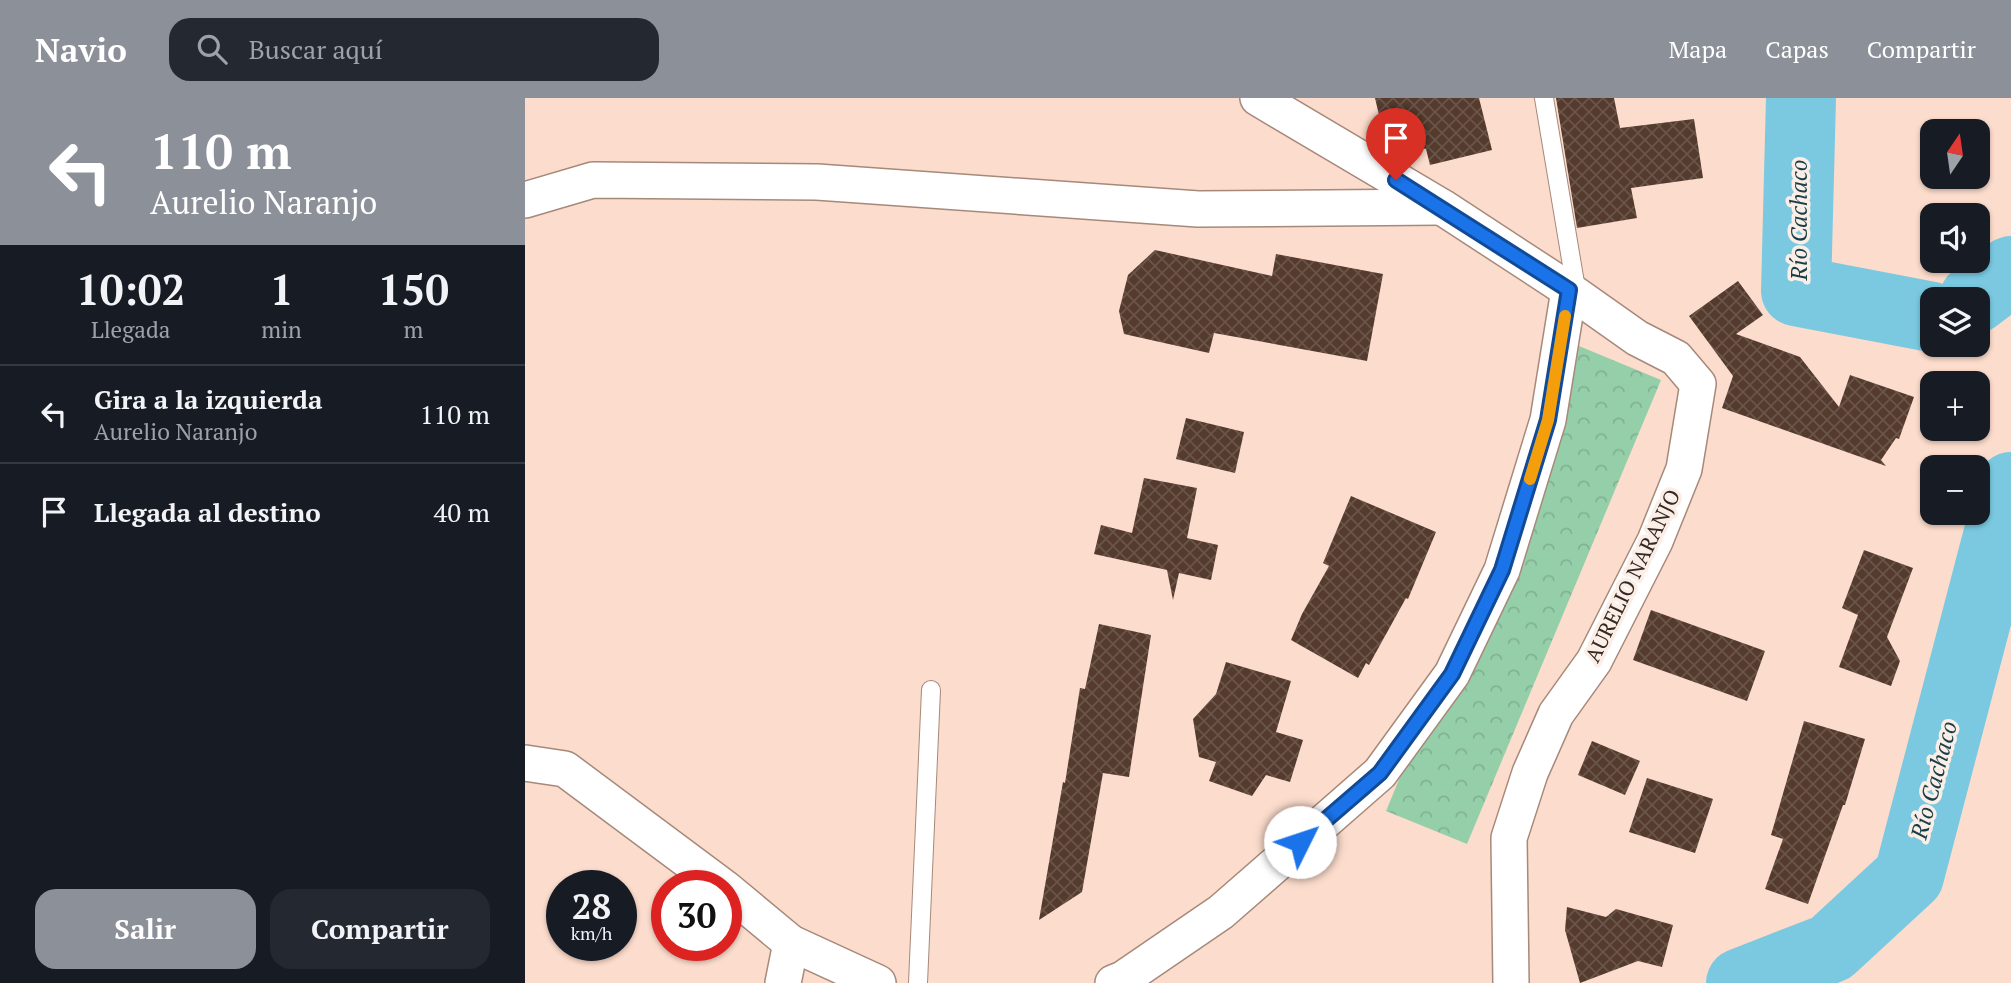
<!DOCTYPE html>
<html lang="es">
<head>
<meta charset="utf-8">
<style>
  :root { --surface:#171b24; --page:#242831; --text:#f1f3f6; --muted:#9ea1a6; --line:#363941; --accent:#8c9099 }
  body { margin:0; font-family:"PT Serif",serif; background:var(--page); color:var(--text); height:100vh; display:flex; flex-direction:column; font-size:26px; white-space:nowrap }
  * { box-sizing:border-box; margin:0 }
  p { font-size:23px; color:var(--muted) }
  .icon { flex:none; width:38px; height:38px; fill:none; stroke:currentColor; stroke-width:2; stroke-linecap:round; stroke-linejoin:round }
  .map { position:relative; flex:1; overflow:hidden }
  .panel { display:flex; flex-direction:column; background:var(--surface); width:525px }
  .panel>* { flex:none }
  .hud { background:#8c9099; color:#fff; overflow:hidden }
  .needle { width:46px; rotate:13deg }
  .fabs { position:absolute; left:1395px; top:21px; display:grid; gap:14px }
  .fabs a { display:grid; place-items:center; width:70px; height:70px; border-radius:14px; background:var(--surface); box-shadow:0 2px 5px #0004; font-size:35px }
  .speed { position:absolute; left:21px; top:772px; display:flex; gap:14px; font-size:35px; font-weight:700; text-align:center }
  .speed>* { display:grid; place-content:center; width:91px; height:91px; border-radius:50%; background:var(--surface); box-shadow:0 2px 5px #0004; line-height:1 }
  .speed small { font-size:18px; font-weight:400 }
  .speed .limit { border:10px solid #d22; background:#fff; color:#111 }
  .pin { position:absolute; display:grid; place-items:center; width:60px; height:60px; color:#fff; margin:-72px -30px; border-radius:50% 50% 50% 0; rotate:-45deg; box-shadow:0 0 7px #0007 }
  .pin .icon { rotate:45deg }
  .me { position:absolute; width:77px; margin:-38px; rotate:49deg; stroke-linejoin:round; filter:drop-shadow(0 0 5px #0008) }
  .turn { display:flex; align-items:center; gap:24px; height:147px; padding:0 35px; font-size:32px }
  .turn .icon { width:91px; height:91px; stroke-width:2.5 }
  .turn b { display:block; font-size:49px; line-height:60px }
  .eta { display:flex; justify-content:space-evenly; align-items:center; height:119px; text-align:center }
  .eta b { font-size:42px; font-weight:700; line-height:49px }
  .action { display:flex; gap:14px; margin-top:auto; padding:14px 35px }
  .action a { flex:1; height:80px; border-radius:21px; background:var(--accent); color:#fff; font-size:28px; font-weight:700; line-height:80px; text-align:center }
  .action a+a { background:var(--page); color:var(--text) }
  ul { padding:0; list-style:none }
  li { display:flex; align-items:center; gap:21px; height:98px; padding:0 35px; border-top:2px solid var(--line) }
  li div { flex:1 }
  li b { display:block; font-size:26px }
  li em { font-style:normal }
  header { display:flex; align-items:center; gap:42px; box-sizing:border-box; height:98px; padding:0 35px; background:var(--accent); color:#fff }
  header strong { font-size:33px }
  nav { display:flex; gap:38px; margin-inline-start:auto; font-size:24px }
  .search { width:490px; height:63px; background:var(--page); display:flex; align-items:center; gap:18px; box-sizing:border-box; padding:0 24px; border-radius:21px; color:var(--muted); font-size:26px }
  main { display:flex; flex:1; min-height:0 }
  .map>svg:first-child { display:block }
  .park { fill:url(#park-crowns) }
  .lines { fill:none; stroke-linecap:round; stroke-linejoin:round }
  .river { stroke:#7ac9e1; stroke-width:70 }
  .building { fill:url(#building-cross-hatch) }
  .lane-casing { stroke:#a6897a; stroke-width:20 }
  .street-casing { stroke:#a6897a; stroke-width:38 }
  .lane { stroke:#fff; stroke-width:18 }
  .street { stroke:#fff; stroke-width:35 }
  .route-casing { stroke:#114b97; stroke-width:18 }
  .route { stroke:#1a73e8; stroke-width:12 }
  .slow { stroke:#f59e0b; stroke-width:12 }
  .labels { text-anchor:middle; stroke-width:7; stroke-linejoin:round; paint-order:stroke }
  .street-label { font-size:21px; fill:#352923; stroke:#fbeee7 }
  .water-label { font-size:23px; font-style:italic; fill:#193e48; stroke:#fbeee7 }
</style>
</head>
<body>
<header>
<strong>Navio</strong>
<div class="search"><svg class="icon" aria-label="search" viewBox="0 0 24 24"><circle cx="10" cy="10" r="6"/><path d="M15 15l6 6"/></svg>Buscar aquí</div>
<nav><a>Mapa</a><a>Capas</a><a>Compartir</a></nav>
</header>
<main>
<section class="panel">
<div class="hud">
<div class="turn"><svg class="icon" aria-label="left" viewBox="0 0 24 24"><path d="M17 20v-9H6M10 6l-5 5 5 5"/></svg><div><b>110 m</b>Aurelio Naranjo</div></div>
</div>
<div class="eta">
<div><b>10:02</b><p>Llegada</p></div>
<div><b>1</b><p>min</p></div>
<div><b>150</b><p>m</p></div>
</div>
<ul>
<li><svg class="icon" aria-label="left" viewBox="0 0 24 24"><path d="M17 20v-9H6M10 6l-5 5 5 5"/></svg><div><b>Gira a la izquierda</b><p>Aurelio Naranjo</p></div><em>110 m</em></li>
<li><svg class="icon" aria-label="arrive" viewBox="0 0 24 24"><path d="M6 21V4h12l-3 4 3 4H6"/></svg><div><b>Llegada al destino</b></div><em>40 m</em></li>
</ul>
<div class="action"><a>Salir</a><a>Compartir</a></div>
</section>
<div class="map">
<svg width="1486" height="885" viewBox="0 0 1486 885">
  <defs>
    <pattern id="park-crowns" width="20" height="18" patternUnits="userSpaceOnUse" patternTransform="scale(1.75)"><rect width="20" height="18" fill="#95cfa9"/><path d="M2 6a3 3 0 1 1 6 0M12 15a3 3 0 1 1 6 0" fill="none" stroke="#81b291"/></pattern>
    <pattern id="building-cross-hatch" width="8" height="8" patternUnits="userSpaceOnUse" patternTransform="scale(1.75)"><rect width="8" height="8" fill="#543b2d"/><path d="M0 0l8 8M0 8l8-8" fill="none" stroke="#6a554a"/></pattern>
  </defs>
  <rect width="100%" height="100%" fill="#fcdccc"/>
  <polygon class="park" points="1054,248 1136,282 942,746 861,713"/>
  <g class="lines">
    <g class="river">
      <polyline points="1276,0 1271,193 1407,219"/>
      <polyline points="1449,201 1486,173"/>
      <polyline points="1216,885 1306,850 1384,778 1486,389"/>
    </g>
  </g>
  <g class="building">
    <polygon points="850,0 954,0 967,52 905,67 901,51 860,43"/>
    <polygon points="1031,0 1089,0 1095,30 1169,21 1178,80 1106,90 1112,120 1052,130"/>
    <polygon points="630,152 747,178 751,156 858,176 842,263 689,235 684,255 599,236 594,213 603,177"/>
    <polygon points="1213,183 1238,217 1211,236 1275,259 1314,309 1325,277 1389,299 1374,341 1371,340 1356,362 1361,368 1197,310 1208,278 1164,218"/>
    <polygon points="661,320 719,334 710,375 651,361"/>
    <polygon points="619,380 672,390 662,440 693,447 686,482 654,475 648,502 642,472 569,456 576,427 607,435"/>
    <polygon points="826,398 911,434 883,501 881,500 844,567 841,565 833,580 766,542 777,516 804,468 798,465"/>
    <polygon points="1339,452 1388,470 1362,539 1375,563 1366,588 1314,569 1333,517 1317,510"/>
    <polygon points="1126,512 1240,553 1222,603 1108,562"/>
    <polygon points="574,526 626,537 604,679 578,675 557,794 514,822 538,684 540,685 555,590 560,591"/>
    <polygon points="701,564 766,583 751,634 778,642 765,684 741,677 727,698 684,683 691,664 674,659 668,621 691,596"/>
    <polygon points="1279,623 1340,641 1320,707 1318,707 1283,806 1240,791 1258,741 1246,737"/>
    <polygon points="1067,643 1115,663 1100,697 1053,677"/>
    <polygon points="1122,680 1188,701 1170,755 1104,734"/>
    <polygon points="1042,809 1081,819 1091,811 1148,827 1137,869 1113,863 1055,885 1040,832"/>
  </g>
  <g class="lines">
    <g class="lane-casing">
      <g id="lane">
        <polyline points="1019,0 1052,197"/>
        <polyline points="393,885 406,592"/>
      </g>
    </g>
    <g class="street-casing">
      <g id="street">
        <polyline points="733,0 917,109 1044,192 1112,240 1151,260 1173,286 1159,371 1130,443 1069,563 1031,616 1005,675 984,740 986,885"/>
        <polyline points="0,102 68,82 292,84 673,111 916,109"/>
        <polyline points="0,665 40,671 197,788"/>
        <polyline points="201,791 266,845 353,885"/>
        <polyline points="258,885 266,845"/>
        <polyline points="588,885 598,881 696,814 855,675 927,576 977,472 1023,322 1044,192"/>
      </g>
    </g>
    <use href="#lane" class="lane"/>
    <use href="#street" class="street"/>
  </g>
  <g class="lines">
    <g class="route-casing">
      <polyline id="route" points="775,744 855,675 927,576 977,472 1023,322 1044,192 871,82"/>
    </g>
    <use href="#route" class="route"/>
    <polyline class="slow" points="1005,381 1023,322 1040,218"/>
  </g>
  <g class="labels">
    <g class="street-label">
      <text transform="translate(1108 478) rotate(-64)" y="7">AURELIO NARANJO</text>
    </g>
    <g class="water-label">
      <text transform="translate(1274 122) rotate(-90)" y="8">Río Cachaco</text>
      <text transform="translate(1409 682) rotate(-75)" y="8">Río Cachaco</text>
    </g>
  </g>
</svg>
<div class="fabs">
<a><svg class="needle" viewBox="-14 -14 28 28"><path d="M0-13l5 13h-10z" fill="#e53935"/><path d="M0 13l5-13h-10z" fill="#9ea1a6"/></svg></a>
<a><svg class="icon" aria-label="sound" viewBox="0 0 24 24"><path d="M4 9h4l5-4v14l-5-4H4zM17 9q2 3 0 6"/></svg></a>
<a><svg class="icon" aria-label="layers" viewBox="0 0 24 24"><path d="M12 4l9 5-9 5-9-5zM3 14l9 5 9-5"/></svg></a>
<a>+</a>
<a>−</a>
</div>
<div class="speed"><div>28<small>km/h</small></div><div class="limit">30</div></div>
<div class="pin" style="left:871px;top:82px;background:#d93025"><svg class="icon" aria-label="arrive" viewBox="0 0 24 24"><path d="M6 21V4h12l-3 4 3 4H6"/></svg></div>
<svg class="me" style="left:775px;top:744px" viewBox="-20 -20 40 40"><circle r="19" fill="#fff"/><path d="M0-13L10 11 0 6-10 11z" fill="#1a73e8"/></svg>
</div>
</main>
</body>
</html>
